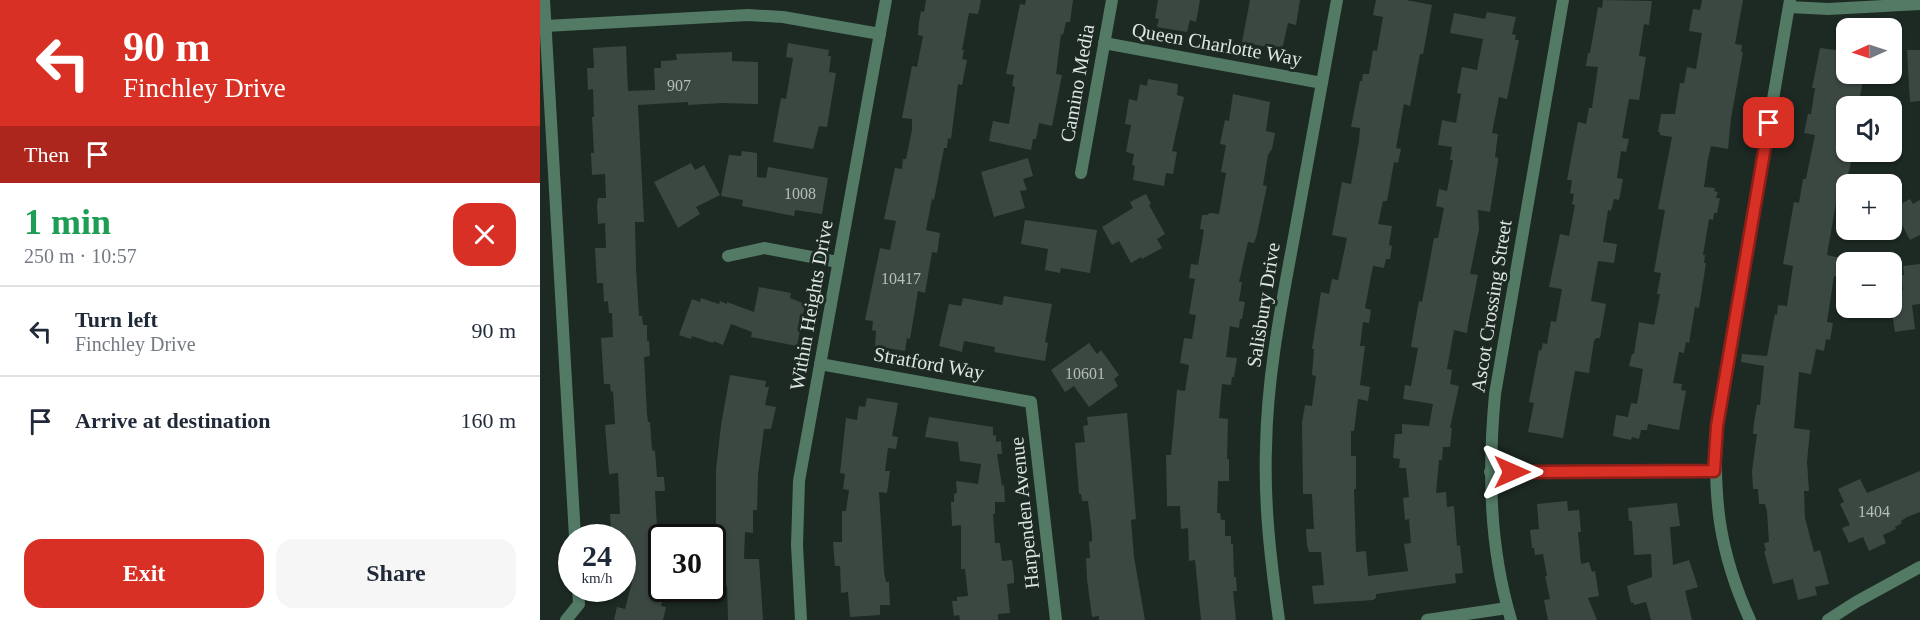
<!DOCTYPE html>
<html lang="en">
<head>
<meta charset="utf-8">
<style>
  :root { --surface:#fff; --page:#f6f6f7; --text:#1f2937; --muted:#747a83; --line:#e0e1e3; --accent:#d93025 }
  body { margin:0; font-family:"Times New Roman",serif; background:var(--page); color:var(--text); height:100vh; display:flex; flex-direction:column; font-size:22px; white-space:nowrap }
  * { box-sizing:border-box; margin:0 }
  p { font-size:20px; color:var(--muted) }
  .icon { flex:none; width:33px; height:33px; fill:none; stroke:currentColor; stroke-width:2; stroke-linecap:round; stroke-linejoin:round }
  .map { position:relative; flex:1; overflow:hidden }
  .panel { display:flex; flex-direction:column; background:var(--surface); width:540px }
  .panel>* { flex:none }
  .top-card { background:#d93025; color:#fff; overflow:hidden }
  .needle { width:39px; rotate:267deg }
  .tools { position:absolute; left:1296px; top:18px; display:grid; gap:12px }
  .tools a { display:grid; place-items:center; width:66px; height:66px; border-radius:12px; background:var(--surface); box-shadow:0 2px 4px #0004; font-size:30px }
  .speed { position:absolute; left:18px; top:524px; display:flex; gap:12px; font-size:30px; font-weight:700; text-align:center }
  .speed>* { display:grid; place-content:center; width:78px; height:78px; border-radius:50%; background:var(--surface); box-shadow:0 2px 4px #0004; line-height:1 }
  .speed small { font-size:15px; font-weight:400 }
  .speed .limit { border:3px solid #111; border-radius:9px; background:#fff; color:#111 }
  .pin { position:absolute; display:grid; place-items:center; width:51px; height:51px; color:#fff; margin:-26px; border-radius:12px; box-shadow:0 3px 9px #0006 }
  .me { position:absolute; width:66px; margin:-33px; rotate:90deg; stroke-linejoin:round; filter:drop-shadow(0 0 4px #0008) }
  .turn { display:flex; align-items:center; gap:21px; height:126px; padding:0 24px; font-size:27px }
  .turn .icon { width:78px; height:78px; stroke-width:2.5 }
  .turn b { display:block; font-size:42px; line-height:51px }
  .then { display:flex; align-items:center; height:57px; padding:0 24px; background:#0003; gap:12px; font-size:22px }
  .round { display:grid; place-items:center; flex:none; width:63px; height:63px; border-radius:18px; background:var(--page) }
  .head { display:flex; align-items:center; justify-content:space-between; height:102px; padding:0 24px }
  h1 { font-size:36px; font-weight:700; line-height:45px; color:#1e9e55 }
  .action { display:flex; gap:12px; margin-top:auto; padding:12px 24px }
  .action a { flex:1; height:69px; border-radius:18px; background:var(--accent); color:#fff; font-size:24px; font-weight:700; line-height:69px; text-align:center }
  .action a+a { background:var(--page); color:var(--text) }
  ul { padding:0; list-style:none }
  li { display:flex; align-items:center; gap:18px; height:90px; padding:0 24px; border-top:2px solid var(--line) }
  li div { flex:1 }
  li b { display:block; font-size:22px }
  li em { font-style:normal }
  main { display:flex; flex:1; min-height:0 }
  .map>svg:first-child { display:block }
  .building { fill:#3b4841 }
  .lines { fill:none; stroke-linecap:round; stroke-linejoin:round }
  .minor { stroke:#527a64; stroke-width:12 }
  .route-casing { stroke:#8d1f18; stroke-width:15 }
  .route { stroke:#d93025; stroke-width:10 }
  .labels { text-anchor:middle; stroke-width:6; stroke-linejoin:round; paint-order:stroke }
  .number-label { font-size:16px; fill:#b5beb9 }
  .street-label { font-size:20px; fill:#dee6e1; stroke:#1d2923 }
</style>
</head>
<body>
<main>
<section class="panel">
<div class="top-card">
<div class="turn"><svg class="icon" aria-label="left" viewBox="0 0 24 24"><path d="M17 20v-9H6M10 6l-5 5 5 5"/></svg><div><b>90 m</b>Finchley Drive</div></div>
<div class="then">Then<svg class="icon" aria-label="arrive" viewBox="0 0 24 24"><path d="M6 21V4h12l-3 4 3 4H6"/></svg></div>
</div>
<div class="head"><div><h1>1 min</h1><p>250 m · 10:57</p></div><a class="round" style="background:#d93025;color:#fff"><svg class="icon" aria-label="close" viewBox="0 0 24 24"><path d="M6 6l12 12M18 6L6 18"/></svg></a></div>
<ul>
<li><svg class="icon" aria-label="left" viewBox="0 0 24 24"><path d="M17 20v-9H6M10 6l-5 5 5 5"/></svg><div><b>Turn left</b><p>Finchley Drive</p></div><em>90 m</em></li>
<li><svg class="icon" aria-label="arrive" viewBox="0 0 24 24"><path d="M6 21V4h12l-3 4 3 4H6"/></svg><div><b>Arrive at destination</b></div><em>160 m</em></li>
</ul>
<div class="action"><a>Exit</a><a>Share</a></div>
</section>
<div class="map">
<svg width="1380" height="620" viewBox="0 0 1380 620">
  <rect width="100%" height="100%" fill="#1d2923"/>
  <g class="building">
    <polygon points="386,0 441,0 438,14 429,13 422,50 424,50 422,59 427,60 422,85 418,84 411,139 408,138 407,148 404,148 394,200 392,199 386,230 400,233 397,253 392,252 385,293 378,291 370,339 367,338 365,351 335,346 336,331 332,330 333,321 325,320 340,248 350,250 356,221 344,219 355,168 362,169 363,159 366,159 372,130 372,119 362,118 372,66 377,67 383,36 378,35 379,22 381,11 384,12"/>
    <polygon points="486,0 533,0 530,22 526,22 523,35 521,34 516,74 522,75 512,126 499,123 496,139 493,139 491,150 449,141 453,121 469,124 475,87 472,86 474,75 466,74 480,4 485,5"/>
    <polygon points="618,0 660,0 656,22 650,20 647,32 617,27 619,19 615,18"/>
    <polygon points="710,0 760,0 756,25 748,23 742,50 702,42"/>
    <polygon points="836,0 866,0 892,5 883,54 880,54 870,106 864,104 856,148 861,149 858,163 854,162 847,201 843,201 838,224 852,226 849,245 852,246 850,259 846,259 844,268 833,266 825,308 831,310 829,323 823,322 820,346 825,346 820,385 830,387 828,401 818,399 814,431 811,431 811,456 816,456 816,489 814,489 816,552 826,551 828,576 868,571 864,544 871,543 869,519 865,520 863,498 869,497 866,468 859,468 860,459 853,458 855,434 862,434 862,424 889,426 893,404 863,399 865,385 871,386 878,348 871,347 873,334 879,301 882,302 894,238 898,238 904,208 896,206 899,189 907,191 913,160 910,160 912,147 898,145 902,120 916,123 921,94 917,93 922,67 937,70 943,39 910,33 914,13 945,19 947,12 976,17 972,34 976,35 975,40 979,40 967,99 959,97 952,133 958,134 955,157 958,158 958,161 950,212 938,210 939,229 930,274 938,275 928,325 927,333 914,330 907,369 912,370 910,384 919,386 910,428 912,428 910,447 903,447 902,460 899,460 896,493 906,492 907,507 914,506 917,546 920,545 923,573 915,574 916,583 836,594 836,598 833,600 774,604 772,586 784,585 781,552 769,552 767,545 766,529 774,529 772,494 763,494 762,423 765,405 772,406 776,376 772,375 774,349 772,349 781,292 789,294 792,279 798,280 807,238 792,235 802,182 811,184 819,141 820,128 811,127 820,81 822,81 823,74 829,74 833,50 837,51 843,17 833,15"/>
    <polygon points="1063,0 1112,1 1109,25 1104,24 1099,56 1106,57 1099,100 1089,99 1082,138 1089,139 1086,152 1081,151 1077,178 1083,179 1079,200 1074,199 1071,211 1068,210 1063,242 1077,244 1074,263 1058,261 1051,301 1066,304 1060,338 1056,338 1054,341 1049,373 1035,371 1023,438 988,432 994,403 989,402 999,350 1001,351 1003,343 1007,344 1011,321 1016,322 1022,289 1009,287 1020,234 1029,236 1035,205 1032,204 1034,194 1030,193 1032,180 1027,180 1038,122 1046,124 1049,108 1052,108 1058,67 1046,66 1048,53 1050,53 1058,7 1062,8"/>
    <polygon points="1162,0 1203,0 1195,44 1202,45 1201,52 1203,52 1191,118 1188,149 1171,146 1168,159 1164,187 1175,188 1174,191 1178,192 1176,198 1180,198 1177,213 1174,213 1173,220 1169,219 1163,255 1165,255 1164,263 1166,263 1159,308 1155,307 1149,343 1146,342 1144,353 1139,352 1133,383 1142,384 1141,390 1146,391 1139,430 1108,424 1107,430 1101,430 1099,439 1092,437 1091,440 1073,436 1076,415 1088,417 1091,403 1097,404 1103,369 1089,366 1092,354 1094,354 1099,322 1114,325 1120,294 1117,294 1121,273 1114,272 1125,210 1118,209 1132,137 1120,135 1120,132 1118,132 1121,114 1135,114 1140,83 1144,83 1147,67 1156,69 1162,33 1149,31 1153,9 1160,10"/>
    <polygon points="248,43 289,50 288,56 291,56 289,72 296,73 287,127 279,126 273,149 233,142 241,98 246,99 253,58 246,57"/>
    <polygon points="86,46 88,91 115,90 114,68 121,68 121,61 137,60 136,54 192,52 192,61 218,62 218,104 182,103 148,105 148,102 98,105 104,222 95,222 96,268 99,316 102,316 103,325 107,325 107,341 109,341 110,356 104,357 107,414 108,422 110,422 112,450 115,451 117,477 124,477 125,491 115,491 119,563 112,563 113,597 123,599 121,606 126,607 123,620 74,620 77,607 85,609 92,582 87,582 87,577 82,578 82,535 73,536 73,529 71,529 70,514 80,514 79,491 78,473 69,474 65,425 75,424 73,391 71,392 70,384 64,384 61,338 73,337 72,313 69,313 68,301 64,302 63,283 57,283 55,248 66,248 65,223 58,224 57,206 58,198 66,198 65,174 52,175 51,153 54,153 52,117 54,117 53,89 48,90 47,68 54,68 53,48"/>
    <polygon points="1280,48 1296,50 1296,54 1306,56 1306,74 1324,74 1319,102 1306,100 1306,152 1313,154 1306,184 1306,199 1297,197 1287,255 1305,259 1302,278 1294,276 1287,322 1293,323 1290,340 1286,339 1284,351 1276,349 1271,374 1259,372 1254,428 1270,430 1267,462 1269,491 1264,491 1265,518 1274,552 1280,550 1289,584 1275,587 1277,595 1258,600 1253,579 1233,584 1224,551 1226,551 1224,543 1229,542 1227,511 1225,504 1219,504 1218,489 1213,489 1212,471 1217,434 1213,434 1214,423 1217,405 1220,405 1224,366 1201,362 1202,354 1227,356 1235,314 1237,315 1238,305 1247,306 1253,266 1243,264 1254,202 1259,203 1263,179 1266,179 1275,135 1264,133 1268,114 1271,114 1275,88 1272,88"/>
    <polygon points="1367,50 1380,50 1380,101 1370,102"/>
    <polygon points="608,79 638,84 637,95 644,97 632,151 637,152 633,174 626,173 624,186 593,180 595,166 592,165 594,154 586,152 591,125 585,124 589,99 597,101 600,84 607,86"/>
    <polygon points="693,94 730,102 726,131 735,133 732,149 728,155 723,185 727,186 717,234 714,243 708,242 699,282 702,282 699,301 705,302 702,319 700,319 699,328 690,326 686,357 697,358 694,377 692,377 691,385 682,384 679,418 688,419 687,459 689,459 689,481 678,481 677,513 680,513 681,520 685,520 685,536 691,536 691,544 693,544 694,577 696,577 697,591 693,591 696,620 661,620 655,560 649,561 648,528 641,529 640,506 627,506 626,455 631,455 637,390 645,391 649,365 640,363 644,338 652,339 656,315 649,314 655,279 649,278 651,264 658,265 664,230 660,229 662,215 668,215 669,213 679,214 686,173 681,172 686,145 680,144 685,120 689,121"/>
    <polygon points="202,151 217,153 217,177 226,178 228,167 288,178 282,214 255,210 254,216 202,206 203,200 181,196 189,155 201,156"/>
    <polygon points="488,158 493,176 483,179 487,190 480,191 485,208 454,217 441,172"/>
    <polygon points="151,163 155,170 164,165 180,195 156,207 160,214 138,228 114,182"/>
    <polygon points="606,194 611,204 609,205 625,234 617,239 622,248 602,259 601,257 591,263 579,241 572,245 562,227 593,208 590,202"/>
    <polygon points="1370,199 1373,204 1380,200 1380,235 1370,240 1353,208"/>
    <polygon points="485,220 557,230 550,273 521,268 520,273 505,270 508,249 481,244"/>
    <polygon points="1380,264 1380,304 1372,305 1375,329 1355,332 1352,313 1352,293 1363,290 1361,275 1364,275 1363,266"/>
    <polygon points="219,287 251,293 250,298 265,304 257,346 211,337 212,332 191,324 183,345 174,341 173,343 152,336 151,339 139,335 152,299 160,302 161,298 179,304 180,301 187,304 187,302 214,312"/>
    <polygon points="464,296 512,304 505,342 508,343 505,361 454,352 455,347 424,341 422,352 399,346 409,304 421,306 423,298 462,305"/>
    <polygon points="549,343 557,354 561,350 579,375 574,379 578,386 549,407 534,386 525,392 511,370"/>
    <polygon points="190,375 226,381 225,387 229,387 225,405 236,407 231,429 224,429 218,474 217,510 213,510 213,533 205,532 204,559 219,559 223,620 188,620 187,586 172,586 172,543 176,543 176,470 181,425"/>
    <polygon points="327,398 358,403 352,436 358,437 356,449 348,448 345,471 350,471 347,493 339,492 344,572 346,582 349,582 350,605 340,605 340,615 310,617 308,592 301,593 300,566 295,566 293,542 302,542 302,511 306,511 309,490 303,489 305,474 300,473 306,418 317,420 319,406 325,407"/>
    <polygon points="587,413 596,519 591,520 594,557 605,620 559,620 559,616 552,617 547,579 546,558 550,558 549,542 552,541 552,534 548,501 542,501 541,494 539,494 535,443 545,442 543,426 548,425 547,417"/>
    <polygon points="389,417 453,427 453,436 456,435 456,442 461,441 462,454 457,454 462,486 464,485 465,502 455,502 455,514 453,514 455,543 460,543 462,561 472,560 474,576 474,583 467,584 470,613 458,614 458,620 420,620 419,615 414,616 412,601 417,601 417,597 428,596 425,569 421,569 421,525 412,526 411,502 414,502 414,494 417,493 416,481 438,484 441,464 420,461 418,442 385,437"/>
    <polygon points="1380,471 1380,512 1367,517 1361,521 1362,523 1355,527 1356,529 1343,535 1346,543 1329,551 1323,537 1309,543 1302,528 1310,525 1300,504 1304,502 1298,489 1320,479 1327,493"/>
    <polygon points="1027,501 1028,511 1039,510 1041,532 1038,532 1041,564 1049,562 1052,572 1055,571 1059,596 1048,598 1057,620 1008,620 1004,600 1010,599 1005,576 1007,576 1003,554 995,555 994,548 992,548 990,530 999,529 997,504"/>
    <polygon points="1137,503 1140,526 1130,527 1133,565 1149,560 1158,587 1145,591 1152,620 1111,620 1106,602 1094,605 1093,602 1091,603 1087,586 1112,577 1111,554 1094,555 1092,521 1089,521 1088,508"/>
  </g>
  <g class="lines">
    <g class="minor">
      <polyline points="4,0 35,537"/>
      <polyline points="1249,7 1288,9 1380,4"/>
      <polyline points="5,26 208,15 243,17 340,34"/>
      <polyline points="564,43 782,83"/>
      <polyline points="541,173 572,0"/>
      <polyline points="188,256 224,248 298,262"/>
      <polyline points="280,364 491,402 516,620"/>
      <polyline points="950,472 1174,470"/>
      <polyline points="26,620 39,604 38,588"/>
      <polyline points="261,620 257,545 259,481 346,0"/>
      <path d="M739 620C731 563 724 506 726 448 727 377 741 307 754 237 768 158 783 79 797 0"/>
      <polyline points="887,620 967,608"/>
      <path d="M971 620C949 546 948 470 955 394L1023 0"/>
      <path d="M1210 620C1179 552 1173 499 1177 426L1250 0"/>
      <polyline points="1288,620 1316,602 1380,567"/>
    </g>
  </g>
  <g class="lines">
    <g class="route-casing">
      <polyline id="route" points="972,472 1174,471 1177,426 1229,123"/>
    </g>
    <use href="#route" class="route"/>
  </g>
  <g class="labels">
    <g class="number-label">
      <text x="139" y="91">907</text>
      <text x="260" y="199">1008</text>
      <text x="361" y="284">10417</text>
      <text x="545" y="379">10601</text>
      <text x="1334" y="517">1404</text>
    </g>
    <g class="street-label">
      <text transform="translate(677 44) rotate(10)" y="7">Queen Charlotte Way</text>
      <text transform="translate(537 83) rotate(-80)" y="7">Camino Media</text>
      <text transform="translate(271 305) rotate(-80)" y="7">Within Heights Drive</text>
      <text transform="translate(723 305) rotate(-81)" y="7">Salisbury Drive</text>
      <text transform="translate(951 306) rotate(-81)" y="7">Ascot Crossing Street</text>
      <text transform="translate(389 363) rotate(10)" y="7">Stratford Way</text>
      <text transform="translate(484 513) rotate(-96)" y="7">Harpenden Avenue</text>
    </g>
  </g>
</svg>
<div class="tools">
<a><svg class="needle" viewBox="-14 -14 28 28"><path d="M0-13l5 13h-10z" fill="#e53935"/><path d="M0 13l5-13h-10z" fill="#747a83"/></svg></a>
<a><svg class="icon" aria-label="sound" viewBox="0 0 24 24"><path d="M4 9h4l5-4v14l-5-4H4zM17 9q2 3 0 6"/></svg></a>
<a>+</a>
<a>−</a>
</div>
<div class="speed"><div>24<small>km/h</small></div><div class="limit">30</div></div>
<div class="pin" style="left:1229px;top:123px;background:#d93025"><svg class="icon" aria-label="arrive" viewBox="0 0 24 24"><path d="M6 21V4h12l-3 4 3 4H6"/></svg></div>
<svg class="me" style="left:972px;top:472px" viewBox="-20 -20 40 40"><path d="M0-17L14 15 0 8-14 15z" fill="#d93025" stroke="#fff" stroke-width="4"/></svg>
</div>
</main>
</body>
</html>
